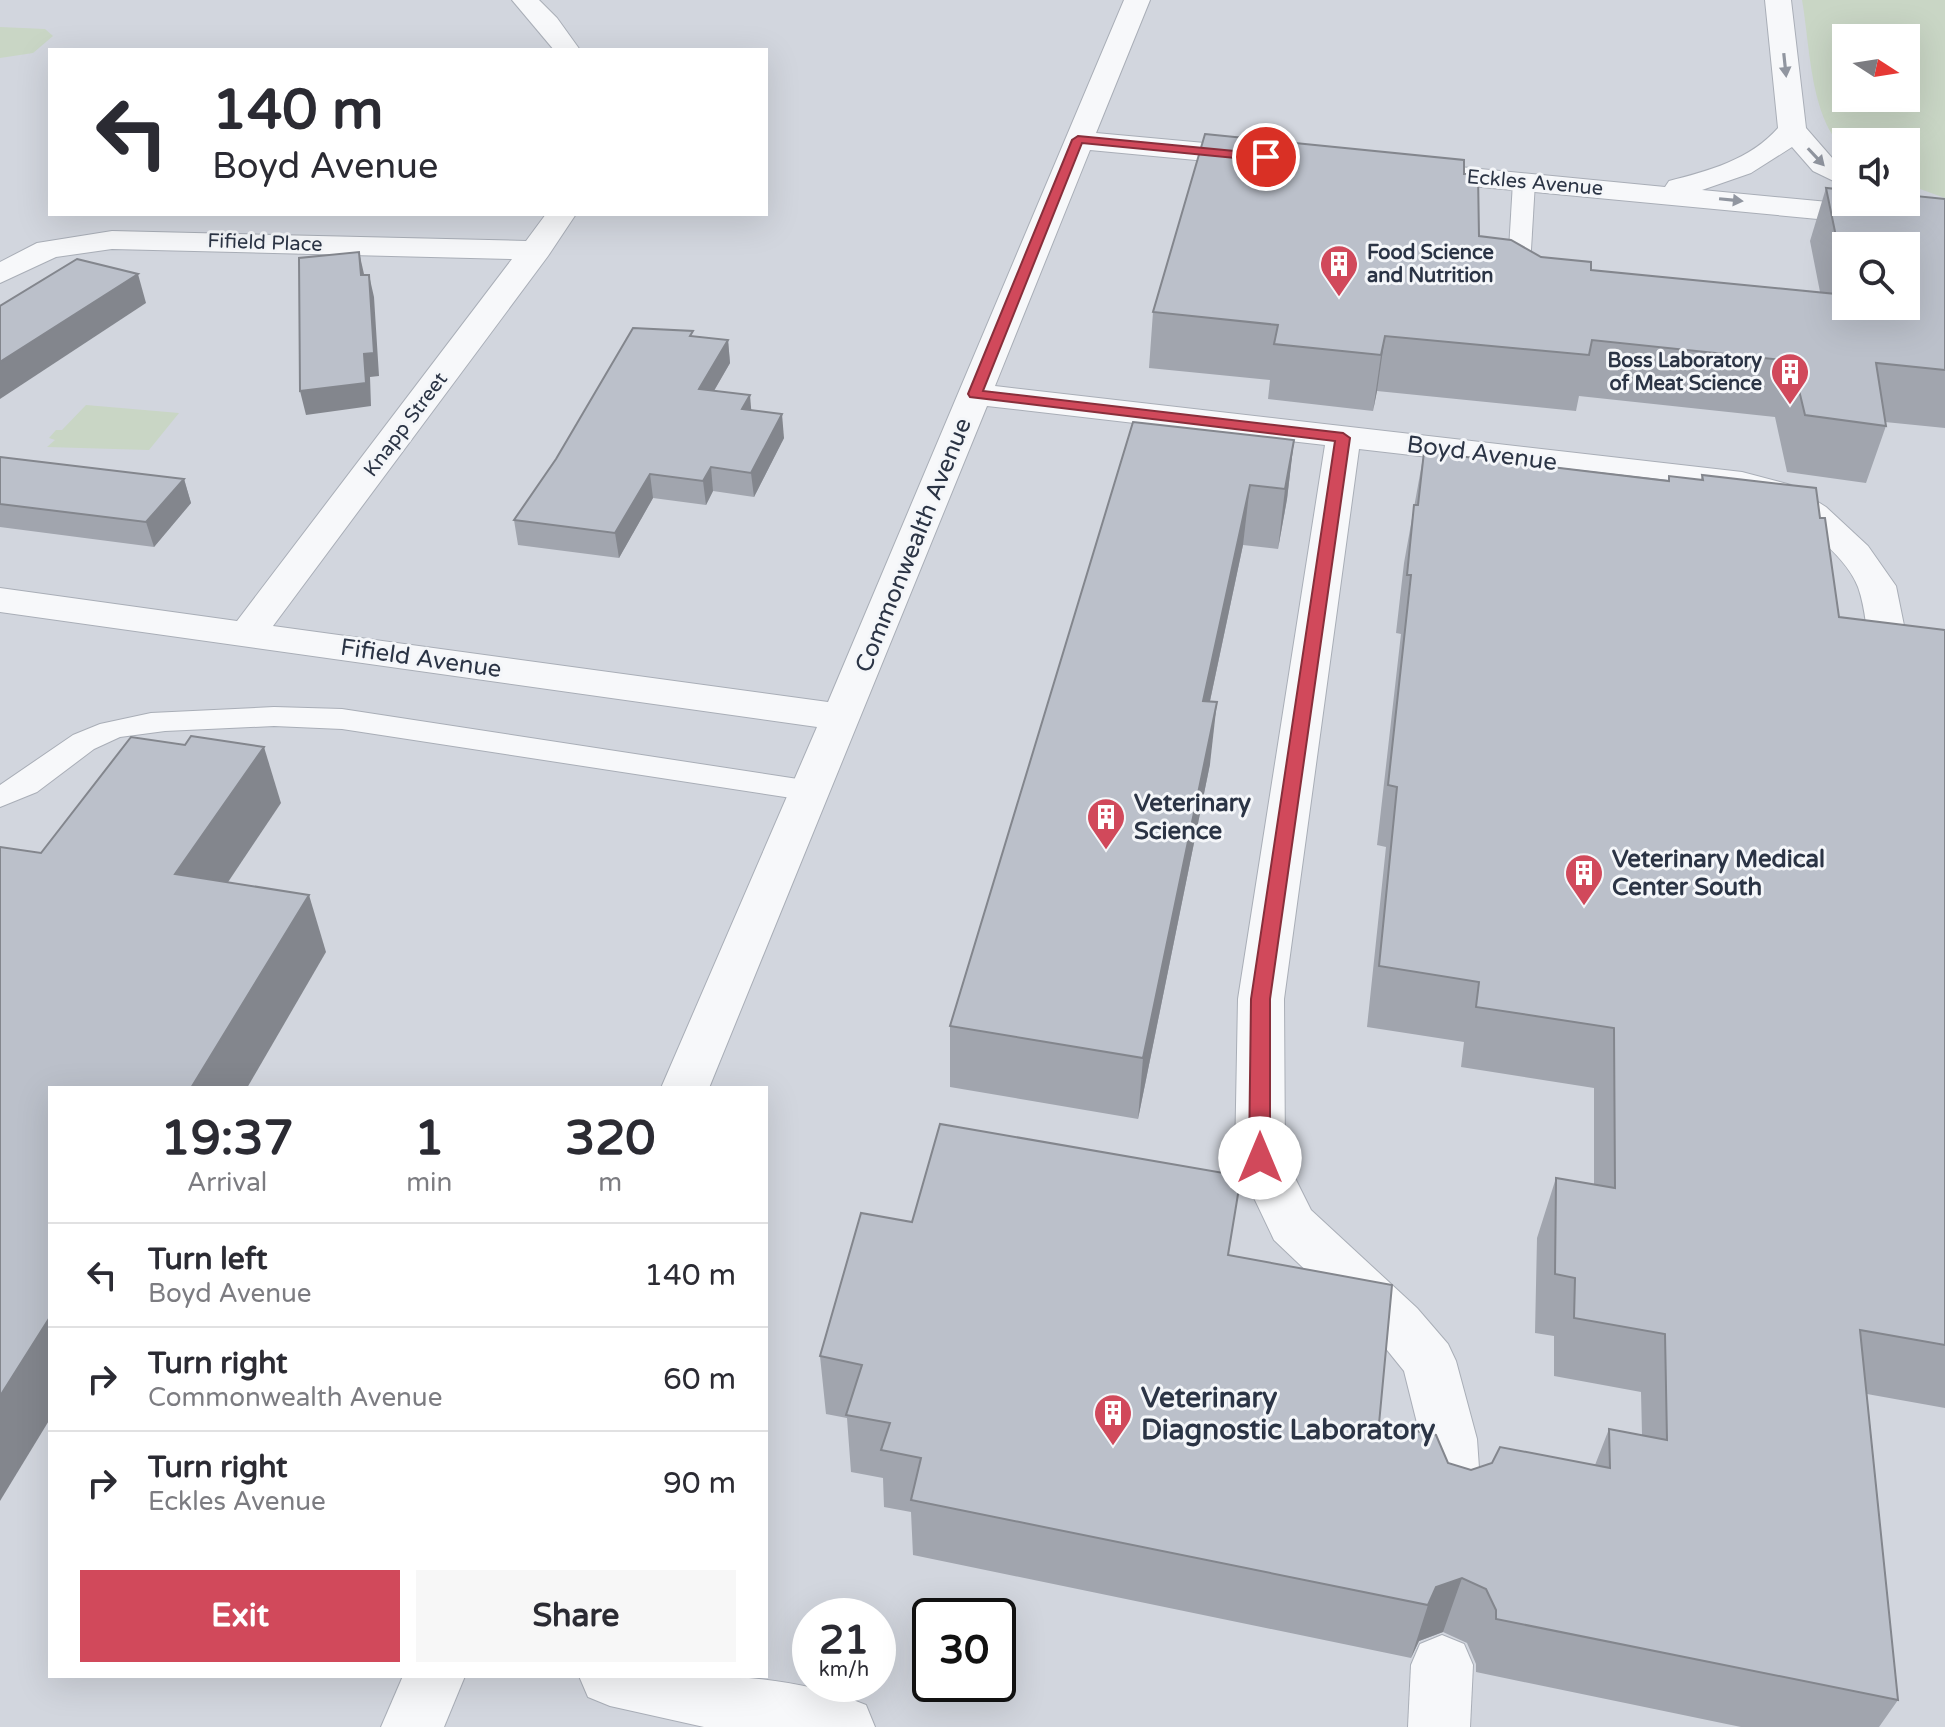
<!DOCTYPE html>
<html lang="en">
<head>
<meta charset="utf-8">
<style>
  :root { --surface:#fff; --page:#f7f7f7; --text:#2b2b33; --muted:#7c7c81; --line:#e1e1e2; --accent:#d1495b }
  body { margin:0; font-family:"Varela Round",sans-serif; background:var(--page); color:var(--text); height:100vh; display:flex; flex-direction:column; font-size:30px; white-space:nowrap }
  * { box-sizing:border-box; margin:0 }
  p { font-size:26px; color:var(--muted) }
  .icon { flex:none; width:44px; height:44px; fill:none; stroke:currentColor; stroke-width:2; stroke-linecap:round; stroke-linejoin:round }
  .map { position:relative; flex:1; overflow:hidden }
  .details { position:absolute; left:48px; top:1086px; width:720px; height:592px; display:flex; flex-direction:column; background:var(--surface); border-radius:0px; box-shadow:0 8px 32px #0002 }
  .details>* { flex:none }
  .hud { position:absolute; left:48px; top:48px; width:720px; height:168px; border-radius:0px; box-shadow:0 8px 32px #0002; background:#fff; color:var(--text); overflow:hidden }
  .needle { width:52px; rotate:102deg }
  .fabs { position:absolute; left:1832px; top:24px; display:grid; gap:16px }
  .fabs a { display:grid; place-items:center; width:88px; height:88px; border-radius:0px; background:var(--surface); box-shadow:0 8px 32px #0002; font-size:40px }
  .speed { position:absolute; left:792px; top:1598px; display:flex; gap:16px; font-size:40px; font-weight:700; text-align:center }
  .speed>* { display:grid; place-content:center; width:104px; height:104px; border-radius:50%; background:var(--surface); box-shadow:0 8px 32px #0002; line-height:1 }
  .speed small { font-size:20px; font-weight:400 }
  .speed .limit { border:4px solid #111; border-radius:12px; background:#fff; color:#111 }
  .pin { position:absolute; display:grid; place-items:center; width:68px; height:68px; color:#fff; margin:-34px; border:4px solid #fff; border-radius:50%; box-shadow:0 2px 8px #0007 }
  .me { position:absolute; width:88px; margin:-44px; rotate:0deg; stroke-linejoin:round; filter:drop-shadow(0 0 6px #0008) }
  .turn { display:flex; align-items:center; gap:28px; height:168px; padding:0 32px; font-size:36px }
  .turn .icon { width:104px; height:104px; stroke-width:2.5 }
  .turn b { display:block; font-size:56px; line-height:68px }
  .eta { display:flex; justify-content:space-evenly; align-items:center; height:136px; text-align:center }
  .eta b { font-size:48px; font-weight:800; line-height:56px }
  .action { display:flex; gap:16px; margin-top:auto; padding:16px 32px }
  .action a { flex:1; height:92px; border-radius:0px; background:var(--accent); color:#fff; font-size:32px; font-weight:800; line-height:92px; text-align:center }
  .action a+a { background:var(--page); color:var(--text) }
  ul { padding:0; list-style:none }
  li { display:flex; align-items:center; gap:24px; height:104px; padding:0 32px; border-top:2px solid var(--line) }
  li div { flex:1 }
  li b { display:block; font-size:30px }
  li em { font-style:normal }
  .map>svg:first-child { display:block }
  .built { fill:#d2d6de; fill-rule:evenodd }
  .green { fill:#c9d6c5; fill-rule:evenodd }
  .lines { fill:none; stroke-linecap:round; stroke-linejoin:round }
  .service-casing { stroke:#a9aeb7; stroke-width:2 }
  .minor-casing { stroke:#a9aeb7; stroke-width:2 }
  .service { fill:#f7f8fa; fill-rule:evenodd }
  .minor { fill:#f7f8fa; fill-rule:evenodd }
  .wall { fill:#a1a5ae; fill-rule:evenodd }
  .shaded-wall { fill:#83868d }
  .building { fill:#bbc0ca; stroke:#83868d; stroke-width:2 }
  .oneway { fill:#9196a0 }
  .route { fill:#d1495b; stroke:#882f3b; stroke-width:2 }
  .labels { text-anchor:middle; stroke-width:6; stroke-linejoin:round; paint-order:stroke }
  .far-street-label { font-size:20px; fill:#2b3445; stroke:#f4f6f9 }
  .far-poi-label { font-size:20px; font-weight:bold; fill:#2b3445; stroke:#f4f6f9; text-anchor:start }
  .street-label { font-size:24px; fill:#2b3445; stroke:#f4f6f9 }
  .poi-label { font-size:24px; font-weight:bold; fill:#2b3445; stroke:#f4f6f9; text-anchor:start }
  .near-poi-label { font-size:28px; font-weight:bold; fill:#2b3445; stroke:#f4f6f9; text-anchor:start }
</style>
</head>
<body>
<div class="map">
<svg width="1945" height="1727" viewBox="0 0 1945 1727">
  <rect width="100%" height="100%" fill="#e4e7ec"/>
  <path class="built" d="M0 0H1945V1727H0ZM1846 38H1906V98H1846ZM50 50H766V214H50ZM1846 142H1906V202H1846ZM1846 246H1906V306H1846ZM50 1088H766V1676H50ZM810 1616H878V1684H810ZM930 1616H998V1684H930Z"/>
  <g class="green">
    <path d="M1802 0H1945V198L1906 184V142H1846V150C1810 121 1810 44 1802 0ZM1846 38H1906V98H1846Z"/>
    <polygon points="0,27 45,29 53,36 33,53 0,58"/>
    <polygon points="86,405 179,413 149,450 47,447 55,440 49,438 56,430 62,430"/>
  </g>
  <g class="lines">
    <g class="service-casing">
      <g id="service">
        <polygon points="1524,176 1535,182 1529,283 1526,288 1510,288 1507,283 1513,182"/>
        <polygon points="274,707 342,709 811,781 822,784 826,791 822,798 811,801 342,729 274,726 165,731 120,737 94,749 37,792 0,807 0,785 73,735 100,724 151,713"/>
      </g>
    </g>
    <g class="minor-casing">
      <g id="minor">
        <polygon points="512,0 539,0 557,18 580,50 554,50"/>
        <path d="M1124 0H1150L1096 133 1259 148 1269 151 1273 157 1269 163 1259 166 1090 150 995 386 1742 472 1791 485 1826 507 1868 546 1896 586 1911 660 1905 669 1891 672 1877 669 1871 660C1867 637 1866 609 1858 587 1843 548 1778 504 1740 493L1359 449 1284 999 1285 1158 1311 1210 1417 1308 1448 1344 1456 1361 1477 1439 1481 1497 1472 1516 1452 1523 1432 1516 1423 1497 1421 1439 1404 1371 1379 1340 1274 1240 1235 1158 1238 999 1325 445 987 406 709 1088H661L817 727 0 612V588L237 621 512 259 112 249 56 257 0 283V262L37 243 112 231 526 241 546 214H576L548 256 273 626 828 702Z"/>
        <path d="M1765 0H1791L1806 128 1833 159 1846 166V187L1813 171 1792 147 1751 173 1702 190 1945 213V231L1419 181 1409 178 1405 172 1409 166 1419 163 1665 187 1669 181C1708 171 1750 160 1778 128Z"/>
        <polygon points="1442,1635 1464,1644 1473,1665 1470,1727 1408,1727 1411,1665 1420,1644"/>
        <polygon points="403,1676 465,1676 444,1727 381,1727"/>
        <path d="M579 1676C675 1676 775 1667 866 1705L875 1727H704L610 1706 588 1697Z"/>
      </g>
    </g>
    <use href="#service" class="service"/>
    <use href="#minor" class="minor"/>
  </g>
  <g class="wall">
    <path d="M1464 174 1479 236 1541 257 1591 270 1820 292 1810 241 1826 188 1945 199V428L1885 422 1886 426 1866 483 1787 472 1775 417 1579 396 1576 411 1377 391 1373 411 1268 399 1270 380 1149 368 1153 312ZM1846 246 1906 306H1846Z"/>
    <polygon points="693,336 728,340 730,363 714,391 751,410 784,438 754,497 713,491 706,505 653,498 619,558 518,545 514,520"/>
    <polygon points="1133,422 1294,440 1287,499 1278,549 1243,545 1210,701 1210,764 1138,1119 950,1087 950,1026"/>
    <polygon points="1424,452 1668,480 1669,476 1701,480 1702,475 1820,518 1839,617 1945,630 1945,1408 1867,1394 1898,1700 1879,1727 1741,1727 1476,1672 1476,1664 1467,1643 1443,1632 1419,1641 1411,1658 913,1555 911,1512 884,1507 883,1478 851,1472 847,1418 826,1414 820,1356 912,1222 1229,1255 1379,1424 1448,1463 1471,1470 1595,1465 1609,1429 1642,1435 1641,1392 1554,1376 1554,1336 1535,1333 1537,1238 1556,1178 1594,1185 1594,1088 1461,1067 1464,1042 1367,1027 1386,847 1377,845 1401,634 1396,633 1404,563"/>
    <polygon points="0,457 184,479 191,503 154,547 0,527"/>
  </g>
  <g class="shaded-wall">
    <polygon points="359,252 364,274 361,275"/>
    <polygon points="138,274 146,303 0,399 0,362"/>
    <polygon points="369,275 374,297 379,376 370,377 371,406 306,415 300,391 364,354"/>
    <polygon points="1385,336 1377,391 1373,411 1381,355"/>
    <polygon points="728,340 730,363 701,413 699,389"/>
    <polygon points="750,395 752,419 742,409"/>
    <polygon points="782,414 784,438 754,497 751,473"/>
    <polygon points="1294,440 1287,499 1278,549 1285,489"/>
    <polygon points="711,467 713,491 706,505 703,481"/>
    <polygon points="650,474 653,498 619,558 615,533"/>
    <polygon points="184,479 191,503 154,547 146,522"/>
    <polygon points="1250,485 1243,545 1197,762 1203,701"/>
    <polygon points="1217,702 1210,764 1138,1119 1143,1058"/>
    <polygon points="264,747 281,803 196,930 175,874"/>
    <polygon points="309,895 326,952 247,1088 191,1088"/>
    <polygon points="50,1317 50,1419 0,1501 0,1396"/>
    <polygon points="1462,1578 1443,1632 1419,1641 1411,1658 1428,1605 1436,1587"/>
  </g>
  <g class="building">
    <polygon points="1205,134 1464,160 1464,174 1478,174 1479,236 1511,240 1541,257 1591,262 1591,270 1846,295 1846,306 1906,306 1906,246 1846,246 1846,285 1826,188 1846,190 1846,202 1906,202 1906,195 1945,199 1945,370 1876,363 1886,426 1805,415 1792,361 1592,340 1589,355 1385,336 1381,355 1274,344 1278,325 1153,312"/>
    <polygon points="359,252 361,275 369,275 374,353 364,354 366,383 300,391 299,258"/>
    <polygon points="77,259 138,274 0,362 0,306"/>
    <polygon points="633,328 693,331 690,336 728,340 699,389 750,395 742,409 782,414 751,473 711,467 703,481 650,474 615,533 514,520 556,459"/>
    <polygon points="1133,422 1294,440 1285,489 1250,485 1203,701 1217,702 1143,1058 950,1026"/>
    <polygon points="1424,452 1669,481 1669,476 1703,480 1702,475 1816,488 1820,518 1825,518 1839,617 1945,630 1945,1345 1860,1330 1898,1700 1496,1619 1496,1610 1486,1589 1462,1578 1436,1587 1428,1605 911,1500 921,1458 881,1450 890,1423 846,1415 862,1365 820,1356 861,1213 912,1222 940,1124 1241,1176 1228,1255 1392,1285 1379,1424 1436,1435 1448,1463 1471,1470 1492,1463 1500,1447 1610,1468 1609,1429 1667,1440 1665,1334 1574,1318 1575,1278 1555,1274 1556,1178 1615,1188 1614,1028 1476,1007 1479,982 1379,966 1397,787 1388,785 1411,575 1407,575 1414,505 1418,505"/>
    <polygon points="0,457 184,479 146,522 0,504"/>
    <polygon points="191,736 264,747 175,874 309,895 191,1088 50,1088 50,1317 0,1396 0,847 41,853 131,737 185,745"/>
  </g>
  <defs><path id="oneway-solid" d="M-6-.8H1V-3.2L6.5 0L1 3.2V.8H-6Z" transform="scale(2)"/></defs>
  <g class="oneway">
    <use href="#oneway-solid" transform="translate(1785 65) rotate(84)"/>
    <use href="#oneway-solid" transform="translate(1816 157) rotate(47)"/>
    <use href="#oneway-solid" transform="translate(1731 200) rotate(6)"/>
  </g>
  <polygon class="route" points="1078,136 1266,154 1272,157 1266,161 1082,143 983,391 1343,433 1350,438 1270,999 1270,1158 1267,1163 1260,1166 1252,1163 1249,1158 1251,999 1335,441 970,397 968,394 1072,140"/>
  <defs>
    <g id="building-pin" transform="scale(2)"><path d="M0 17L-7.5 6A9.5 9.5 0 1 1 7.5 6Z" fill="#d1495b" stroke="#f4f6f9"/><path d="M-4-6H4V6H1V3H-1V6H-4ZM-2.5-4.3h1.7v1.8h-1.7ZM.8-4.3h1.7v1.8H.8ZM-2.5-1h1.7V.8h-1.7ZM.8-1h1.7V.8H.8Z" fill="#fff"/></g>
  </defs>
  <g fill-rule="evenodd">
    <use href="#building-pin" x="1339" y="264"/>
    <use href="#building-pin" x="1790" y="372"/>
    <use href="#building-pin" x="1106" y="817"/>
    <use href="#building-pin" x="1584" y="873"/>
    <use href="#building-pin" x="1113" y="1413"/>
  </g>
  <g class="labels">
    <g class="far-street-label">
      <text transform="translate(1535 182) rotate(5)" y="7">Eckles Avenue</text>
      <text transform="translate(265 242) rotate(2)" y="7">Fifield Place</text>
      <text transform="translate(405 424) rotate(-53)" y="7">Knapp Street</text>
    </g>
    <g class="far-poi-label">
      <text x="1367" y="259">Food Science<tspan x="1367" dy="23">and Nutrition</tspan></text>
      <text x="1762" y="367" text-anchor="end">Boss Laboratory<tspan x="1762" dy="23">of Meat Science</tspan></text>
    </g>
    <g class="street-label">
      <text transform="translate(1482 453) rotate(7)" y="8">Boyd Avenue</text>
      <text transform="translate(913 545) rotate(-68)" y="8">Commonwealth Avenue</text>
      <text transform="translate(421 658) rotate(8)" y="8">Fifield Avenue</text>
    </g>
    <g class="poi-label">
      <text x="1134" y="811">Veterinary<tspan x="1134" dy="28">Science</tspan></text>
      <text x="1612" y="867">Veterinary Medical<tspan x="1612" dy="28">Center South</tspan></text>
    </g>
    <g class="near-poi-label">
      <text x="1141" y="1407">Veterinary<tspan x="1141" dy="32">Diagnostic Laboratory</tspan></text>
    </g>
  </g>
</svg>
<div class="fabs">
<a><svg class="needle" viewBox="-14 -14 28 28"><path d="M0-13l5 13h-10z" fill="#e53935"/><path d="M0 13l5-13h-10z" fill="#7c7c81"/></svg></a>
<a><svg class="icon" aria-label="sound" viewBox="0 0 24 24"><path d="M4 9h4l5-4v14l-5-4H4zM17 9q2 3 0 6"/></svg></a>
<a><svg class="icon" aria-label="search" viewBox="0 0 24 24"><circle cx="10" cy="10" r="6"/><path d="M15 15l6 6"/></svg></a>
</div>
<div class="speed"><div>21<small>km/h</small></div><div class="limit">30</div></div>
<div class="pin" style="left:1266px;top:157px;background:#d93025"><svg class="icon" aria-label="arrive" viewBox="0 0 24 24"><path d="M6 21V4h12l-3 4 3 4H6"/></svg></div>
<svg class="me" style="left:1260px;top:1158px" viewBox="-20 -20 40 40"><circle r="19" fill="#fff"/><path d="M0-13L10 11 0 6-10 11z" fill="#d1495b"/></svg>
<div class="hud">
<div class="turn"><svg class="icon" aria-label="left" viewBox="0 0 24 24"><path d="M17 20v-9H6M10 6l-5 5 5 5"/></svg><div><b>140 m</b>Boyd Avenue</div></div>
</div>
<section class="details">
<div class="eta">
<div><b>19:37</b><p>Arrival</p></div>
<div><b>1</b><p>min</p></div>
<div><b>320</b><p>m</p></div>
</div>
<ul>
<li><svg class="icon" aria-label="left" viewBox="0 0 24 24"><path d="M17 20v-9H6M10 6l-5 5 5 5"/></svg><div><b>Turn left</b><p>Boyd Avenue</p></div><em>140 m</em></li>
<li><svg class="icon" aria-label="right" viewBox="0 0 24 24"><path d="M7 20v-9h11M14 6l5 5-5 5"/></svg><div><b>Turn right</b><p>Commonwealth Avenue</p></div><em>60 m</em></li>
<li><svg class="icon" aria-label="right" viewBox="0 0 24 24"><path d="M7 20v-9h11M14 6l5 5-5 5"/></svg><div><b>Turn right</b><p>Eckles Avenue</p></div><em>90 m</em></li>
</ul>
<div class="action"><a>Exit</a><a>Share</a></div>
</section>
</div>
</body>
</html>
